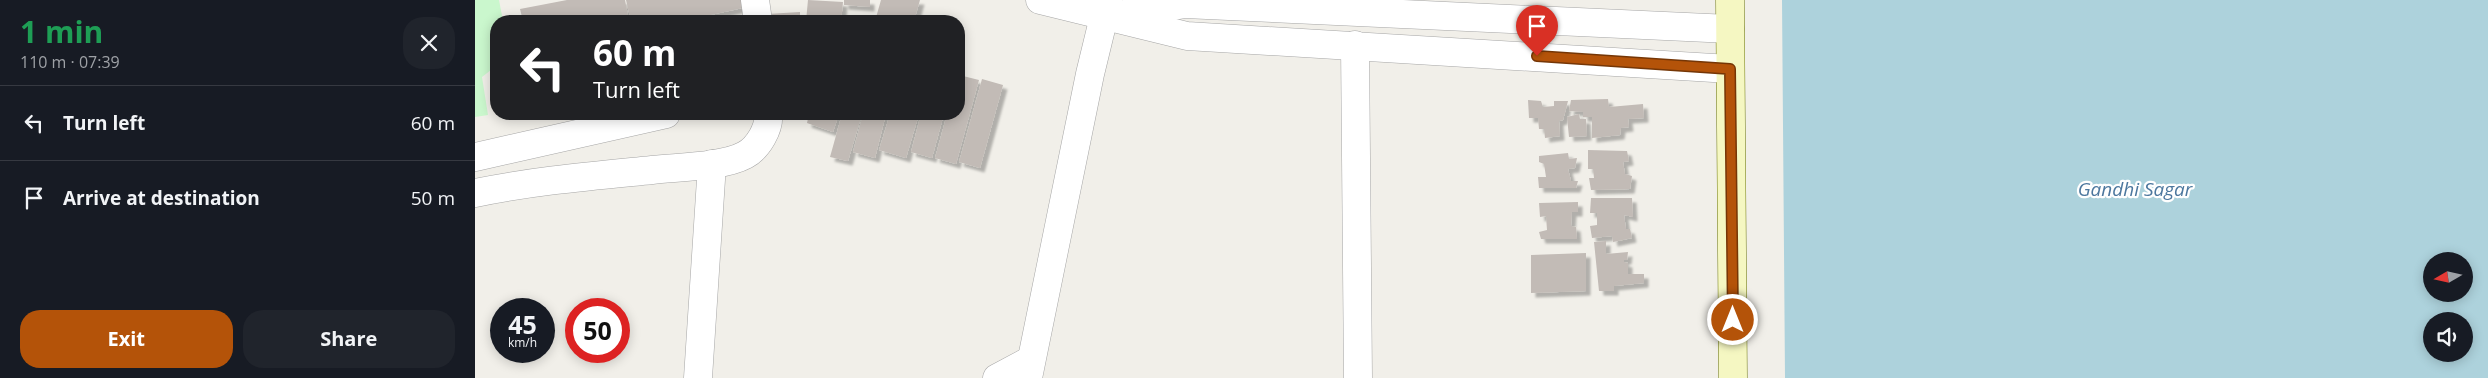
<!DOCTYPE html>
<html lang="en">
<head>
<meta charset="utf-8">
<style>
  :root { --surface:#171b24; --page:#20242c; --text:#f1f3f6; --muted:#9ea1a6; --line:#363941; --accent:#b45309 }
  body { margin:0; font-family:"Open Sans",sans-serif; background:var(--page); color:var(--text); height:100vh; display:flex; flex-direction:column; font-size:19px; white-space:nowrap }
  * { box-sizing:border-box; margin:0 }
  p { font-size:16px; color:var(--muted) }
  .icon { flex:none; width:28px; height:28px; fill:none; stroke:currentColor; stroke-width:2; stroke-linecap:round; stroke-linejoin:round }
  .map { position:relative; flex:1; overflow:hidden }
  .sheet { display:flex; flex-direction:column; background:var(--surface); width:475px }
  .sheet>* { flex:none }
  .guide { position:absolute; left:15px; top:15px; width:475px; height:105px; border-radius:20px; box-shadow:0 2px 12px #0003; background:#202124; color:#fff; overflow:hidden }
  .needle { width:32px; rotate:261deg }
  .buttons { position:absolute; left:1948px; top:252px; display:grid; gap:10px }
  .buttons a { display:grid; place-items:center; width:50px; height:50px; border-radius:50%; background:var(--surface); box-shadow:0 2px 12px #0003; font-size:25px }
  .speed { position:absolute; left:15px; top:298px; display:flex; gap:10px; font-size:25px; font-weight:700; text-align:center }
  .speed>* { display:grid; place-content:center; width:65px; height:65px; border-radius:50%; background:var(--surface); box-shadow:0 2px 12px #0003; line-height:1 }
  .speed small { font-size:12px; font-weight:400 }
  .speed .limit { border:8px solid #d22; background:#fff; color:#111 }
  .pin { position:absolute; display:grid; place-items:center; width:42px; height:42px; color:#fff; margin:-51px -21px; border-radius:50% 50% 50% 0; rotate:-45deg; box-shadow:0 0 5px #0007 }
  .pin .icon { rotate:45deg }
  .me { position:absolute; width:55px; margin:-28px; rotate:0deg; stroke-linejoin:round; filter:drop-shadow(0 0 4px #0008) }
  .turn { display:flex; align-items:center; gap:18px; height:105px; padding:0 20px; font-size:22px }
  .turn .icon { width:65px; height:65px; stroke-width:2.5 }
  .turn b { display:block; font-size:35px; line-height:42px }
  .round { display:grid; place-items:center; flex:none; width:52px; height:52px; border-radius:20px; background:var(--page) }
  .headline { display:flex; align-items:center; justify-content:space-between; height:85px; padding:0 20px }
  h1 { font-size:30px; font-weight:700; line-height:38px; color:#1e9e55 }
  .primary-button { display:flex; gap:10px; margin-top:auto; padding:10px 20px }
  .primary-button a { flex:1; height:58px; border-radius:20px; background:var(--accent); color:#fff; font-size:20px; font-weight:700; line-height:58px; text-align:center }
  .primary-button a+a { background:var(--page); color:var(--text) }
  ul { padding:0; list-style:none }
  li { display:flex; align-items:center; gap:15px; height:75px; padding:0 20px; border-top:1px solid var(--line) }
  li div { flex:1 }
  li b { display:block; font-size:19px }
  li em { font-style:normal }
  main { display:flex; flex:1; min-height:0 }
  .map>svg:first-child { display:block }
  .park { fill:#caf7cd }
  .water { fill:#add2dc; fill-rule:evenodd }
  .building { fill:#c2bbb6; filter:url(#shadow) }
  .lines { fill:none; stroke-linecap:round; stroke-linejoin:round }
  .minor-casing { stroke:#a6a6a6; stroke-width:29 }
  .secondary-casing { stroke:#6d770b; stroke-width:29 }
  .minor { stroke:#fff; stroke-width:28 }
  .secondary { stroke:#f5f7c2; stroke-width:28 }
  .route-casing { stroke:#753606; stroke-width:12 }
  .route { stroke:#b45309; stroke-width:9 }
  .labels { text-anchor:middle; stroke-width:4.5; stroke-linejoin:round; paint-order:stroke }
  .water-label { font-size:19px; font-style:italic; fill:#4c779e; stroke:#fff }
</style>
</head>
<body>
<main>
<section class="sheet">
<div class="headline"><div><h1>1 min</h1><p>110 m · 07:39</p></div><a class="round"><svg class="icon" aria-label="close" viewBox="0 0 24 24"><path d="M6 6l12 12M18 6L6 18"/></svg></a></div>
<ul>
<li><svg class="icon" aria-label="left" viewBox="0 0 24 24"><path d="M17 20v-9H6M10 6l-5 5 5 5"/></svg><div><b>Turn left</b></div><em>60 m</em></li>
<li><svg class="icon" aria-label="arrive" viewBox="0 0 24 24"><path d="M6 21V4h12l-3 4 3 4H6"/></svg><div><b>Arrive at destination</b></div><em>50 m</em></li>
</ul>
<div class="primary-button"><a>Exit</a><a>Share</a></div>
</section>
<div class="map">
<svg width="2013" height="378" viewBox="0 0 2013 378">
  <defs>
    <filter id="shadow"><feDropShadow dx="4.5" dy="4.5" stdDeviation="1" flood-color="#0004"/></filter>
  </defs>
  <rect width="100%" height="100%" fill="#f1efe9"/>
  <polygon class="park" points="0,0 24,0 28,21 21,21 21,66 7,77 13,115 0,117"/>
  <path class="water" d="M1307 0H2013V378H1310ZM1956 261H1989V294H1956ZM1956 321H1989V354H1956Z"/>
  <g class="building">
    <polygon points="92,0 150,0 154,21 48,21 45,9"/>
    <polygon points="151,0 270,0 272,7 208,21 156,21"/>
    <polygon points="333,0 368,2 366,21 331,21"/>
    <polygon points="369,0 395,0 395,7 369,5"/>
    <polygon points="406,0 445,0 439,21 400,21"/>
    <polygon points="325,12 325,21 293,21 292,14"/>
    <polygon points="484,75 504,80 481,164 460,158 472,114 484,114"/>
    <polygon points="507,79 528,85 505,168 484,162"/>
    <polygon points="1133,99 1134,107 1168,104 1169,118 1153,119 1154,127 1146,128 1145,135 1117,138 1117,117 1108,117 1108,112 1094,111 1096,100"/>
    <polygon points="1053,100 1066,101 1068,107 1079,106 1079,101 1093,101 1088,120 1084,121 1085,136 1070,138 1069,129 1064,129 1063,118 1054,118"/>
    <polygon points="334,114 364,114 358,132 332,123"/>
    <polygon points="367,114 387,114 373,161 355,157"/>
    <polygon points="388,114 411,114 400,158 378,152"/>
    <polygon points="415,114 444,114 431,158 404,150"/>
    <polygon points="446,114 469,114 457,158 436,152"/>
    <polygon points="1104,114 1105,119 1111,119 1112,136 1094,137 1092,117"/>
    <polygon points="1113,150 1152,151 1154,161 1148,162 1150,174 1157,176 1155,189 1116,190 1114,178 1119,178 1118,169 1113,169"/>
    <polygon points="1093,153 1094,159 1102,158 1100,168 1093,169 1096,181 1103,181 1101,188 1064,188 1063,177 1071,177 1069,164 1064,162 1064,156"/>
    <polygon points="1116,198 1157,198 1158,217 1149,215 1151,229 1155,229 1157,238 1138,242 1137,236 1117,238 1115,226 1122,225 1122,213 1115,213"/>
    <polygon points="1103,202 1103,212 1097,212 1096,226 1101,227 1102,239 1066,239 1064,232 1072,230 1071,216 1065,217 1064,203"/>
    <polygon points="1131,241 1131,254 1153,252 1152,260 1149,260 1149,262 1153,263 1153,274 1169,274 1169,283 1139,286 1139,291 1124,291 1119,242"/>
    <polygon points="1111,253 1111,291 1056,293 1056,255"/>
  </g>
  <g class="lines">
    <g class="minor-casing">
      <g id="minor">
        <polyline points="280,0 283,21"/>
        <polyline points="565,0 712,36 1255,69"/>
        <polyline points="643,15 710,4 1255,29"/>
        <polyline points="880,45 883,378"/>
        <polyline points="0,157 191,114"/>
        <path d="M0 193C58 181 117 176 177 170 202 167 248 167 270 155 283 148 295 128 293 114"/>
        <polyline points="223,378 237,164"/>
        <polyline points="522,378 556,360"/>
        <polyline points="553,378 615,74 633,0"/>
      </g>
    </g>
    <g class="secondary-casing">
      <polyline id="secondary" points="1255,0 1258,378"/>
    </g>
    <use href="#minor" class="minor"/>
    <use href="#secondary" class="secondary"/>
  </g>
  <g class="lines">
    <g class="route-casing">
      <polyline id="route" points="1062,56 1255,69 1258,320"/>
    </g>
    <use href="#route" class="route"/>
  </g>
  <g class="labels">
    <g class="water-label">
      <text x="1660" y="196">Gandhi Sagar</text>
    </g>
  </g>
</svg>
<div class="buttons">
<a><svg class="needle" viewBox="-14 -14 28 28"><path d="M0-13l5 13h-10z" fill="#e53935"/><path d="M0 13l5-13h-10z" fill="#9ea1a6"/></svg></a>
<a><svg class="icon" aria-label="sound" viewBox="0 0 24 24"><path d="M4 9h4l5-4v14l-5-4H4zM17 9q2 3 0 6"/></svg></a>
</div>
<div class="speed"><div>45<small>km/h</small></div><div class="limit">50</div></div>
<div class="pin" style="left:1062px;top:56px;background:#d93025"><svg class="icon" aria-label="arrive" viewBox="0 0 24 24"><path d="M6 21V4h12l-3 4 3 4H6"/></svg></div>
<svg class="me" style="left:1258px;top:320px" viewBox="-20 -20 40 40"><circle r="17" fill="#b45309" stroke="#fff" stroke-width="3"/><path d="M0-11L8 9 0 5-8 9z" fill="#fff"/></svg>
<div class="guide">
<div class="turn"><svg class="icon" aria-label="left" viewBox="0 0 24 24"><path d="M17 20v-9H6M10 6l-5 5 5 5"/></svg><div><b>60 m</b>Turn left</div></div>
</div>
</div>
</main>
</body>
</html>
